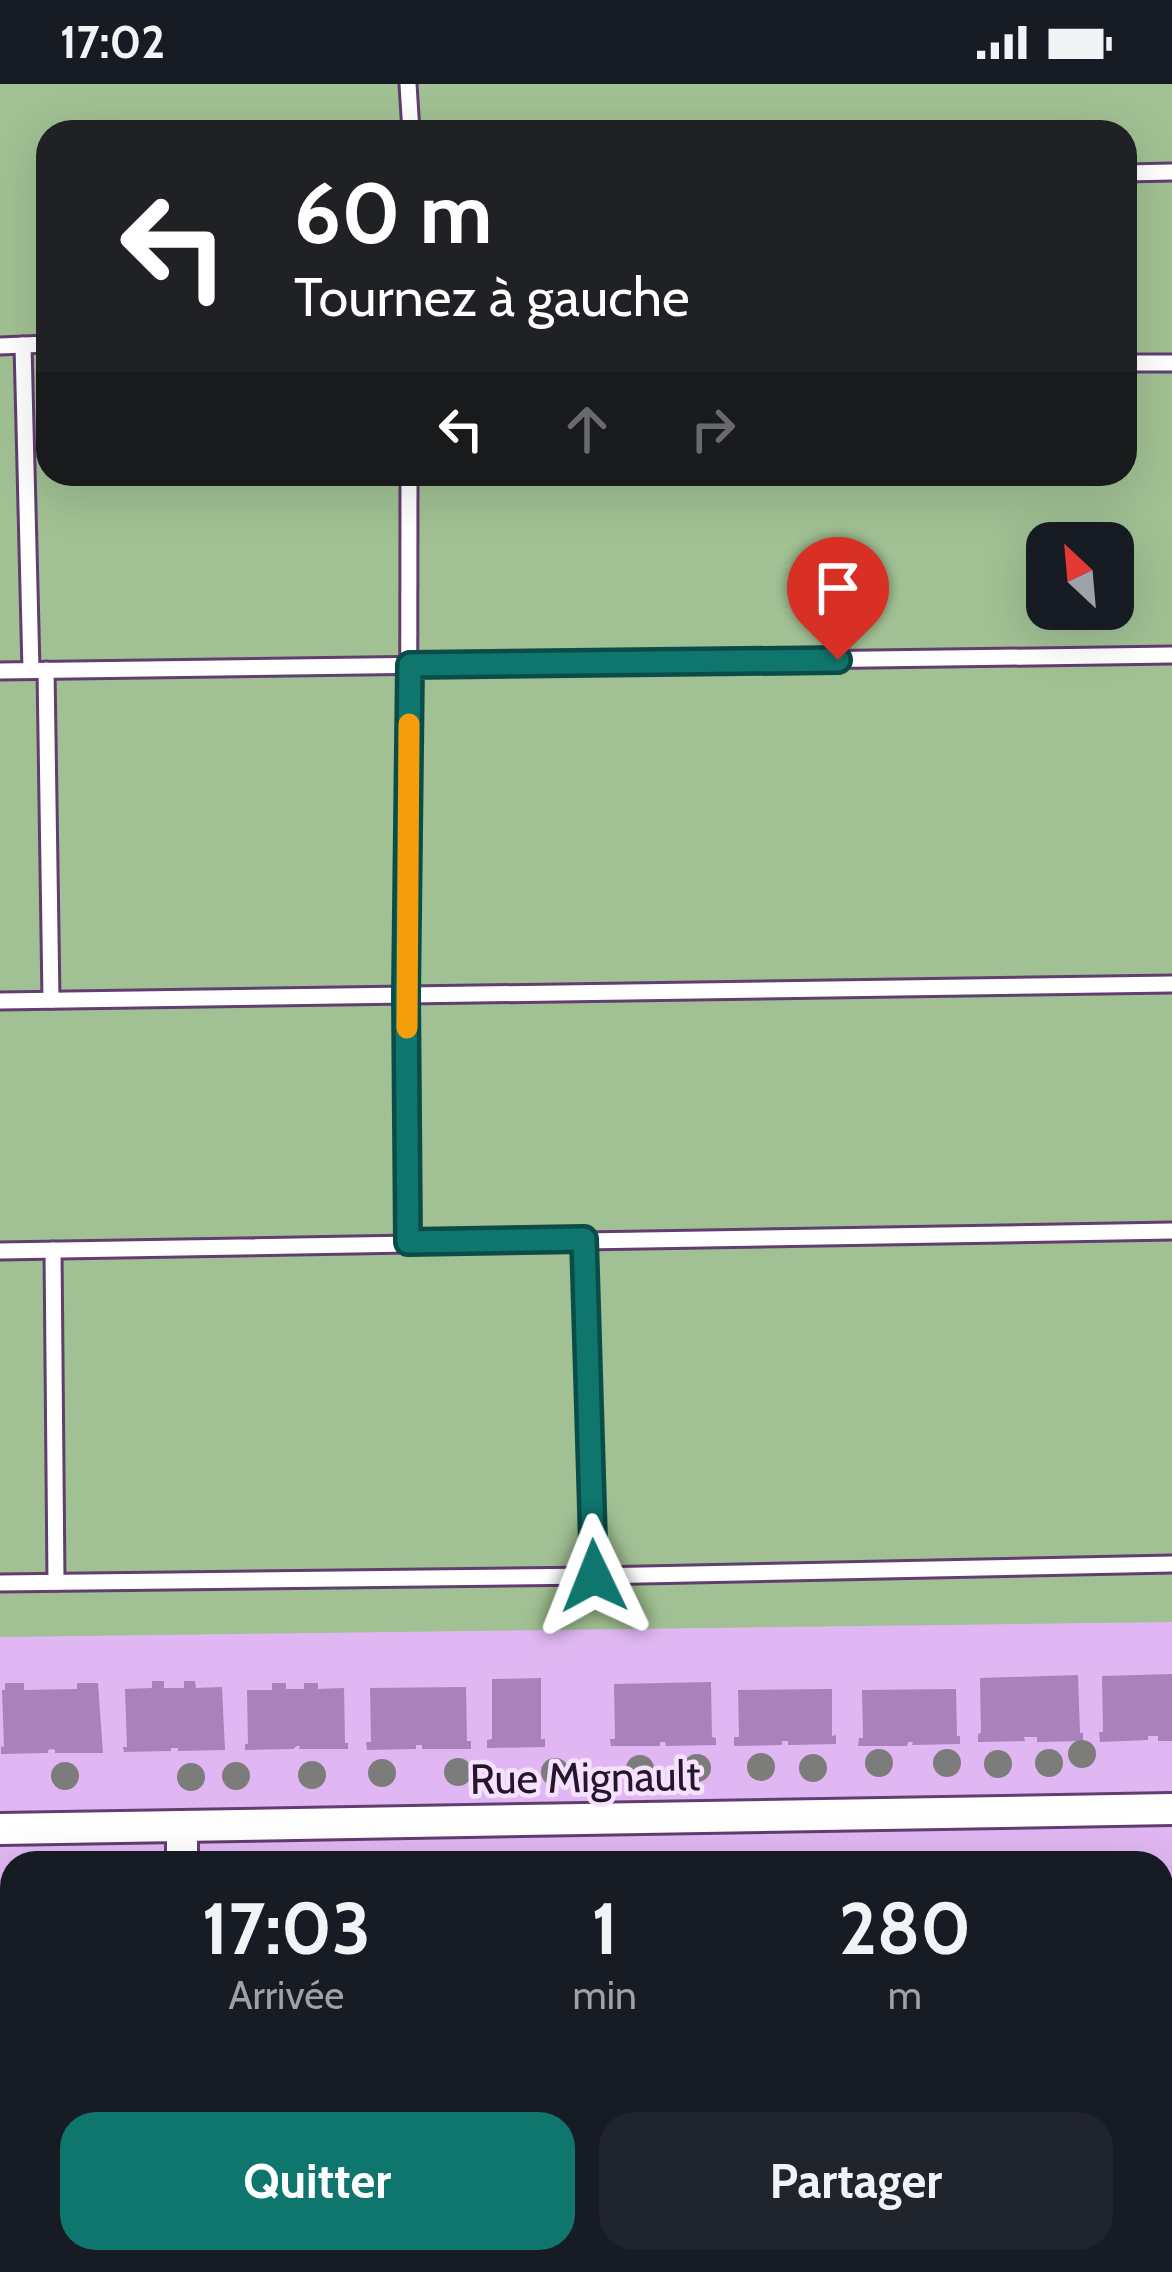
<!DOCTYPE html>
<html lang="fr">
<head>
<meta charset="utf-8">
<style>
  :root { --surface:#171b24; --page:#20242c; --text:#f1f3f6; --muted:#9ea1a6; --accent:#0f766e }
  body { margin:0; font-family:Cabin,sans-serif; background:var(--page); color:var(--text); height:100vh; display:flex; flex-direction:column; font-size:45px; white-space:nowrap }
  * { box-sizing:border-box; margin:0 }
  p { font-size:39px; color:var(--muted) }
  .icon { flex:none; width:66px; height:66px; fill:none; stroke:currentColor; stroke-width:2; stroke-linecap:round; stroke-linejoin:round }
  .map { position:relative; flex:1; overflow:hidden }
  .side { position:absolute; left:0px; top:1767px; width:1173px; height:423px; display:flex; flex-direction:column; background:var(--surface); border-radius:36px 36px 0 0; box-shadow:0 12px 48px #0002 }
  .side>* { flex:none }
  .hud { position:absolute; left:36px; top:36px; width:1101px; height:366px; border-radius:36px; box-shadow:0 12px 48px #0002; background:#202124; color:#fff; overflow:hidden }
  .needle { width:78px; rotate:334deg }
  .tools { position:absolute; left:1026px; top:438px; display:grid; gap:24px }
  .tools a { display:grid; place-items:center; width:108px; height:108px; border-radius:24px; background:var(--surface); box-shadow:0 12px 48px #0002; font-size:60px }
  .pin { position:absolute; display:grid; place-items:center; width:102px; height:102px; color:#fff; margin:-123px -51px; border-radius:50% 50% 50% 0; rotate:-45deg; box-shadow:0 0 12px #0007 }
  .pin .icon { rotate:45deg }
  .me { position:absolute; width:132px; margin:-66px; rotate:358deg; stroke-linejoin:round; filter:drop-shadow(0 0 9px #0008) }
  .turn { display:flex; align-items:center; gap:42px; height:252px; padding:0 60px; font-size:54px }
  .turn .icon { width:156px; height:156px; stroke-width:2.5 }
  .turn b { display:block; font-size:84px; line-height:102px }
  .lanes { display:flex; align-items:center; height:114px; padding:0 60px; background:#0003; justify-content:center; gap:60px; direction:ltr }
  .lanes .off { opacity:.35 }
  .eta { display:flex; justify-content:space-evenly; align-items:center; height:204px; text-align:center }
  .eta b { font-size:72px; font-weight:800; line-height:84px }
  .action { display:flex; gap:24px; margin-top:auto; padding:24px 60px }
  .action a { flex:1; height:138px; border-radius:36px; background:var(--accent); color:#fff; font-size:48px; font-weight:800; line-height:138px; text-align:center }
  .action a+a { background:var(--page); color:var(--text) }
  .status { display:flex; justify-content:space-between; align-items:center; height:84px; padding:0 60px; background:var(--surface); direction:ltr }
  .status svg { height:33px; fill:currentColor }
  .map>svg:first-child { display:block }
  .green { fill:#a1c093; fill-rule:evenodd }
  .building { fill:#a982b9 }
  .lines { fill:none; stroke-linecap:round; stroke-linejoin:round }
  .service-casing { stroke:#613d70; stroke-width:21 }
  .minor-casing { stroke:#613d70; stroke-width:36 }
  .secondary-casing { stroke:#613d70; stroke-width:51 }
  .service { stroke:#fff; stroke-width:15 }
  .minor { stroke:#fff; stroke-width:30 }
  .secondary { stroke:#fff; stroke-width:45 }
  .tree { fill:#7c7c7a }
  .route-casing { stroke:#0a4d48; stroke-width:30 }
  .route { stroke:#0f766e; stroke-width:21 }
  .slow { stroke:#f59e0b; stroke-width:21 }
  .labels { text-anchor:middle; stroke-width:9; stroke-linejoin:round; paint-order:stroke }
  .street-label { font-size:42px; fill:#25162c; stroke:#f6e1ff }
</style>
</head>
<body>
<div class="status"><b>17:02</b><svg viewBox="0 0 49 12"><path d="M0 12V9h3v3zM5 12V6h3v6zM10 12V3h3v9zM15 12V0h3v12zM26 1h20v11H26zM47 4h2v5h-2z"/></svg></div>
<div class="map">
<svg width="1172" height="2188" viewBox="0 0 1172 2188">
  <rect width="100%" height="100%" fill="#e0b7f2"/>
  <path class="green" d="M0 0H1172V1538L0 1553ZM48 48H1125V390H48ZM1047 459H1113V525H1047Z"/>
  <g class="building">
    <polygon points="1172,1590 1172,1657 1158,1657 1158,1652 1148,1652 1148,1656 1100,1658 1099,1648 1103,1648 1102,1592"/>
    <polygon points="1078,1591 1080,1649 1083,1649 1083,1657 1037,1658 1037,1653 1024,1653 1025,1657 978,1658 978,1650 981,1649 980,1594"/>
    <polygon points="541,1594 541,1655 545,1655 545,1663 487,1664 487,1656 492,1655 492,1595"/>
    <polygon points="152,1597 164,1597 164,1604 184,1604 184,1597 195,1597 196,1604 222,1603 225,1666 178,1667 178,1664 171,1664 171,1667 124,1668 123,1663 127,1663 125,1605 152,1604"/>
    <polygon points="711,1598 712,1653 716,1654 716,1661 666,1662 665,1658 660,1658 660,1662 611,1662 610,1655 615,1655 614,1600"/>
    <polygon points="5,1599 24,1599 24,1606 77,1605 77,1599 98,1599 103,1669 55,1669 55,1666 52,1665 48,1666 48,1669 1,1670 1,1662 4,1663 2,1606 5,1606"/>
    <polygon points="272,1599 286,1599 286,1605 304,1605 304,1599 318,1599 318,1605 344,1604 345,1659 348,1659 348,1665 299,1665 300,1662 297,1662 293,1665 245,1666 245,1660 248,1660 247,1606 272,1606"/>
    <polygon points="466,1603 467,1657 471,1657 471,1665 422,1665 422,1661 416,1661 416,1665 367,1666 366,1658 371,1658 370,1604"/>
    <polygon points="832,1605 832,1652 836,1651 836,1660 788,1661 788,1657 782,1657 782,1661 734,1662 734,1653 739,1653 738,1606"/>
    <polygon points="956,1605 957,1652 960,1652 960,1660 912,1661 913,1658 908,1658 907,1662 858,1662 859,1654 863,1654 862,1606"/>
    <polygon points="1161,1802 1172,1803 1172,1853 1161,1853"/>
    <polygon points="12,1811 12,1848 5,1848 5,1812"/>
    <polygon points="1161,1983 1172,2001 1172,2088 1161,2094"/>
  </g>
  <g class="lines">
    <g class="service-casing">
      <g id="service">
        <polyline points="408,0 411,48"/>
        <polyline points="1125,89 1172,88"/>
        <polyline points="23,261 31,586"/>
        <polyline points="0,262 48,260"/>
        <polyline points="1125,279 1172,279"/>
        <polyline points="46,586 51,916"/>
        <polyline points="0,587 1172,571"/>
        <polyline points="0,917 1172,900"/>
        <polyline points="584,1155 594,1492"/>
        <polyline points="408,1158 409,390"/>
        <polyline points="53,1166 56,1498"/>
        <polyline points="0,1167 1172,1147"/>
        <polyline points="0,1499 594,1492 1172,1480"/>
      </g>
    </g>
    <g class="minor-casing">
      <g id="minor">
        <polyline points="182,1742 182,1779"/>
        <polyline points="0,1745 1172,1725"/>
        <polyline points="185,2178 185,2188"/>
        <polyline points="327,2178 327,2188"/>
        <polyline points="1067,2188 1067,2178"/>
      </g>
    </g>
    <g class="secondary-casing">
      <g id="secondary">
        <polyline points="1161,2145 1172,2145"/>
        <polyline points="0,2163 12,2163"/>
      </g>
    </g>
    <use href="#service" class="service"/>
    <use href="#minor" class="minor"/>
    <use href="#secondary" class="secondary"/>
  </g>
  <g class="tree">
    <circle cx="1082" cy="1670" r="14"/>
    <circle cx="879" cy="1679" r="14"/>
    <circle cx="947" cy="1679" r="14"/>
    <circle cx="1049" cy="1679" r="14"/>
    <circle cx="998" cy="1680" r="14"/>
    <circle cx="761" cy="1683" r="14"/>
    <circle cx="697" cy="1684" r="14"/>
    <circle cx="813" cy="1684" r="14"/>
    <circle cx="640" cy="1685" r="14"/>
    <circle cx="458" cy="1688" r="14"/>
    <circle cx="555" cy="1688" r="14"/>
    <circle cx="382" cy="1689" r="14"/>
    <circle cx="312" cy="1691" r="14"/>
    <circle cx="65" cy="1692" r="14"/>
    <circle cx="236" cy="1692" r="14"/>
    <circle cx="191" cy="1693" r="14"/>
  </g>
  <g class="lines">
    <g class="route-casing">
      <polyline id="route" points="594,1492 584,1155 408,1158 406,911 410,581 838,576"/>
    </g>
    <use href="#route" class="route"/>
    <polyline class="slow" points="407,944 409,640"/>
  </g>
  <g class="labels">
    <g class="street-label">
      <text transform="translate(585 1693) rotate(-1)" y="15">Rue Mignault</text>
    </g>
  </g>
</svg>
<div class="tools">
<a><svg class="needle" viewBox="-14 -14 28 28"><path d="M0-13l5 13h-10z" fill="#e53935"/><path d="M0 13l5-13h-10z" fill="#9ea1a6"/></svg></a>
</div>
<div class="pin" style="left:838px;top:576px;background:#d93025"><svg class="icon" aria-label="arrive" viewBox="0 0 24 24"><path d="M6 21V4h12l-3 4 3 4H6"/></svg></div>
<svg class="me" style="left:594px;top:1492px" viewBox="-20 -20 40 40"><path d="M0-17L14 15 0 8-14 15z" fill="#0f766e" stroke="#fff" stroke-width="4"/></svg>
<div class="hud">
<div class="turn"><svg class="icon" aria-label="left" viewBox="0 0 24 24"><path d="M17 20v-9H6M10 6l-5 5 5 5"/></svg><div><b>60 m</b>Tournez à gauche</div></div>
<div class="lanes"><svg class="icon" aria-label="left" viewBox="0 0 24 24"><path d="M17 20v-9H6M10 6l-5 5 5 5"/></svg><svg class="icon off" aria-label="ahead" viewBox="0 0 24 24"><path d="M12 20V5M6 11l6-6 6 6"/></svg><svg class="icon off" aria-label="right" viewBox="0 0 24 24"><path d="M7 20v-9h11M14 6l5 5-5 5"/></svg></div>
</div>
<section class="side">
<div class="eta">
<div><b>17:03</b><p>Arrivée</p></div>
<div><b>1</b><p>min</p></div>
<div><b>280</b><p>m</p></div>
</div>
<div class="action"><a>Quitter</a><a>Partager</a></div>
</section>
</div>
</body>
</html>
